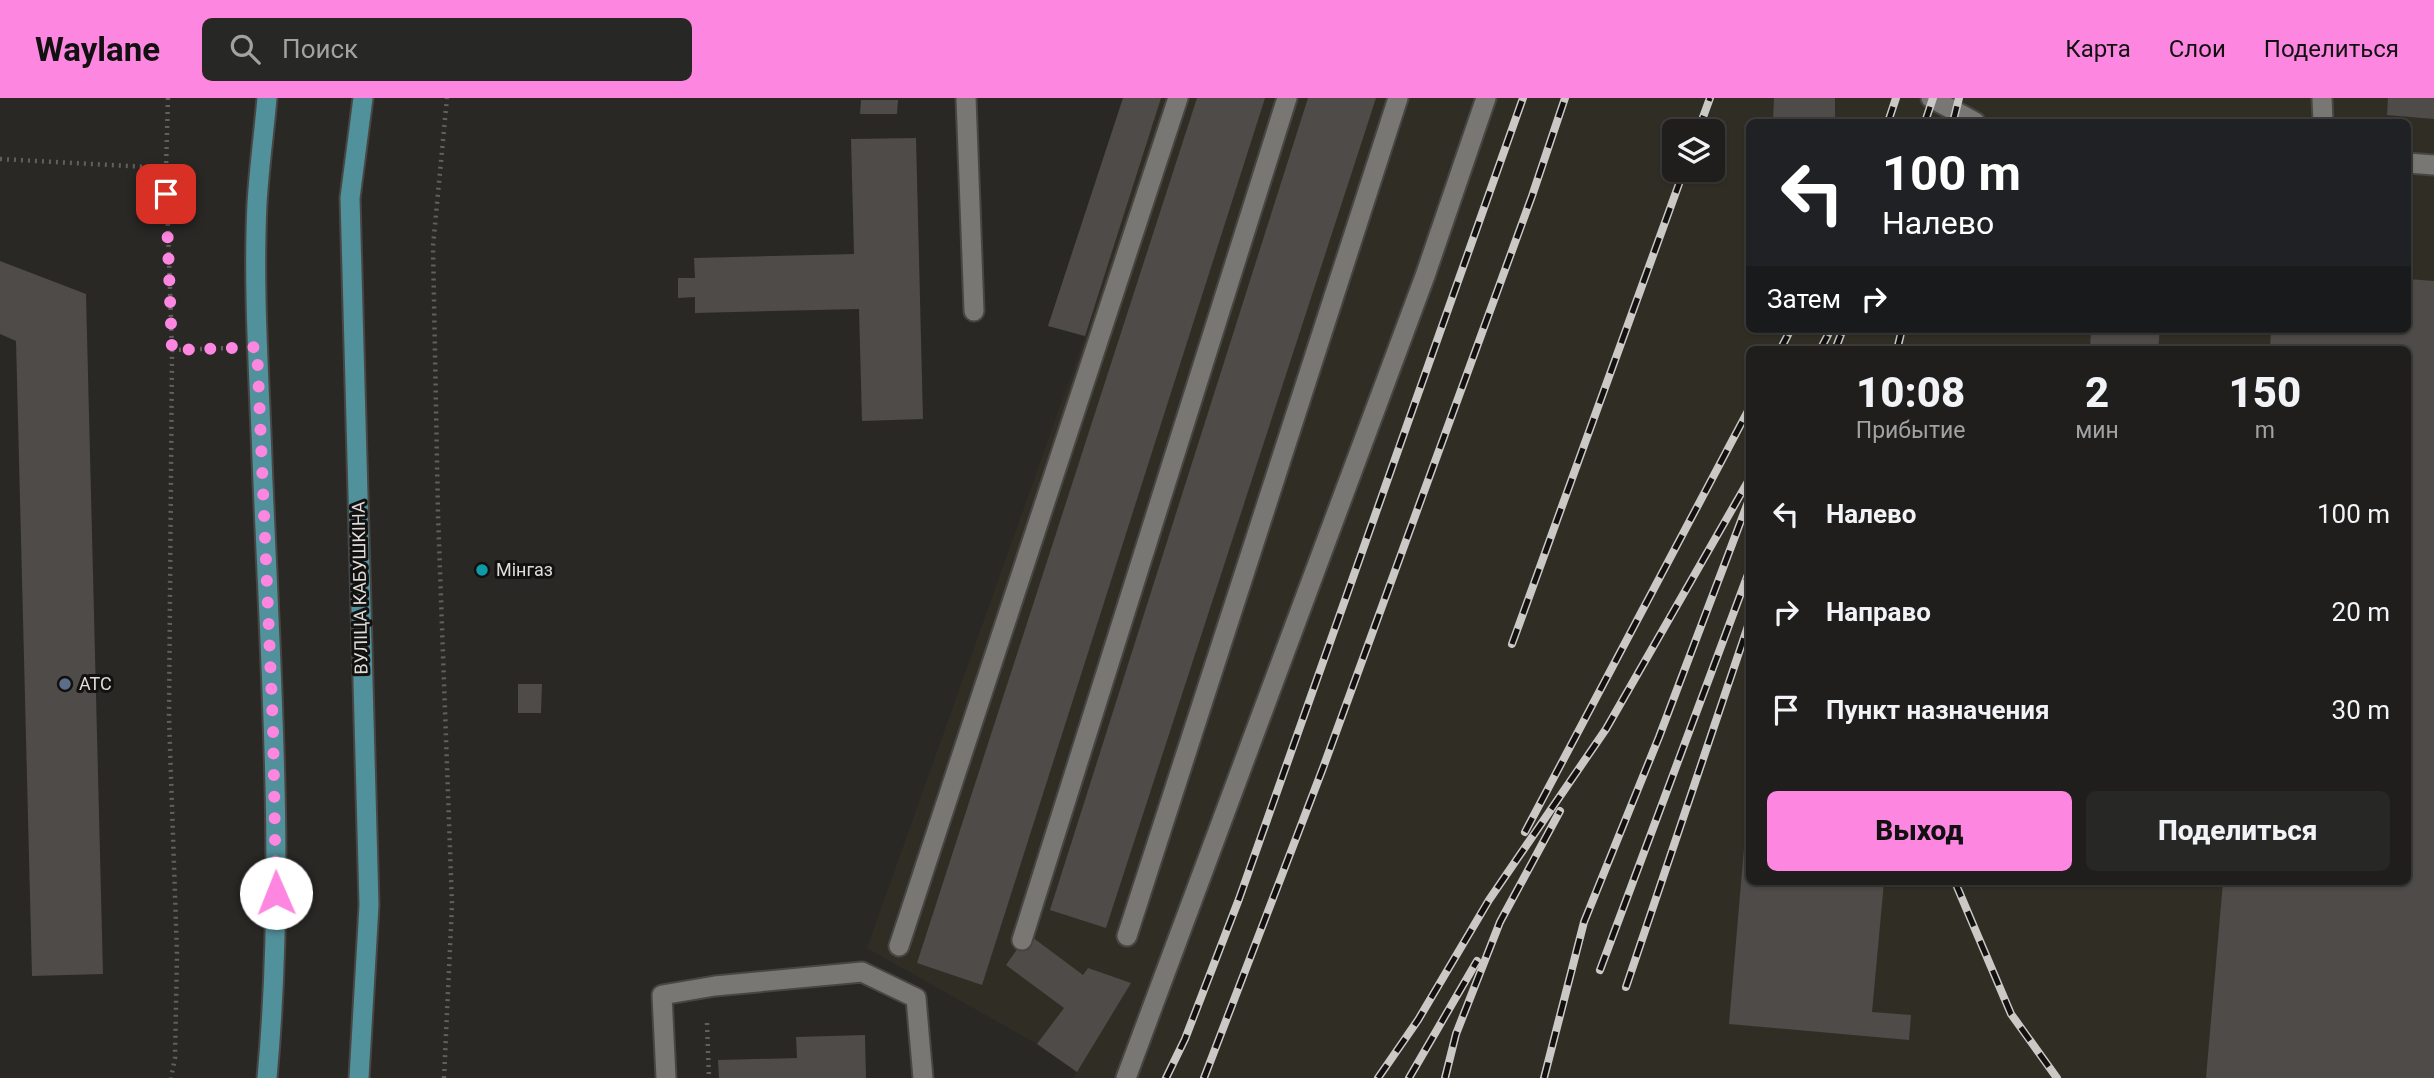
<!DOCTYPE html>
<html lang="ru">
<head>
<meta charset="utf-8">
<style>
  :root { --surface:#1f1e1c; --page:#272725; --text:#f1f3f6; --muted:#a1a2a3; --line:#3c3c3b; --accent:#fd86e1 }
  body { margin:0; font-family:Roboto,sans-serif; background:var(--page); color:var(--text); height:100vh; display:flex; flex-direction:column; font-size:26px; white-space:nowrap }
  * { box-sizing:border-box; margin:0 }
  p { font-size:23px; color:var(--muted) }
  .icon { flex:none; width:38px; height:38px; fill:none; stroke:currentColor; stroke-width:2; stroke-linecap:round; stroke-linejoin:round }
  .map { position:relative; flex:1; overflow:hidden }
  .side { position:absolute; left:1746px; top:248px; width:665px; height:539px; display:flex; flex-direction:column; background:var(--surface); border-radius:10px; box-shadow:0 2px 5px #0004,0 0 0 2px var(--line) }
  .side>* { flex:none }
  .top-card { position:absolute; left:1746px; top:21px; width:665px; height:214px; border-radius:10px; box-shadow:0 2px 5px #0004,0 0 0 2px var(--line); background:#202124; color:#fff; overflow:hidden }
  .controls { position:absolute; left:1662px; top:21px; display:grid; gap:14px }
  .controls a { display:grid; place-items:center; width:63px; height:63px; border-radius:10px; background:var(--surface); box-shadow:0 2px 5px #0004,0 0 0 2px var(--line); font-size:35px }
  .pin { position:absolute; display:grid; place-items:center; width:60px; height:60px; color:#fff; margin:-30px; border-radius:14px; box-shadow:0 4px 10px #0006 }
  .me { position:absolute; width:77px; margin:-38px; rotate:359deg; stroke-linejoin:round; filter:drop-shadow(0 0 5px #0008) }
  .turn { display:flex; align-items:center; gap:24px; height:147px; padding:0 21px; font-size:32px }
  .turn .icon { width:91px; height:91px; stroke-width:2.5 }
  .turn b { display:block; font-size:49px; line-height:60px }
  .then { display:flex; align-items:center; height:66px; padding:0 21px; background:#0003; gap:14px; font-size:26px }
  .eta { display:flex; justify-content:space-evenly; align-items:center; height:119px; text-align:center }
  .eta b { font-size:42px; font-weight:800; line-height:49px }
  .primary-button { display:flex; gap:14px; margin-top:auto; padding:14px 21px }
  .primary-button a { flex:1; height:80px; border-radius:10px; background:var(--accent); color:#111; font-size:28px; font-weight:800; line-height:80px; text-align:center }
  .primary-button a+a { background:var(--page); color:var(--text) }
  ul { padding:0; list-style:none }
  li { display:flex; align-items:center; gap:21px; height:98px; padding:0 21px }
  li div { flex:1 }
  li b { display:block; font-size:26px }
  li em { font-style:normal }
  header { display:flex; align-items:center; gap:42px; box-sizing:border-box; height:98px; padding:0 35px; background:var(--accent); color:#111 }
  header strong { font-size:33px }
  nav { display:flex; gap:38px; margin-inline-start:auto; font-size:24px }
  .search { width:490px; height:63px; background:var(--page); display:flex; align-items:center; gap:18px; box-sizing:border-box; padding:0 24px; border-radius:10px; color:var(--muted); font-size:26px }
  .map>svg:first-child { display:block }
  .built { fill:#302e24; fill-rule:evenodd }
  .building { fill:#4e4b48 }
  .lines { fill:none; stroke-linecap:round; stroke-linejoin:round }
  .service-casing { stroke:#474643; stroke-width:23 }
  .primary-casing { stroke:#474643; stroke-width:23 }
  .path { stroke:#61605e; stroke-width:4.5; stroke-dasharray:2 5; stroke-linecap:butt }
  .service { stroke:#787773; stroke-width:19 }
  .primary { stroke:#51919b; stroke-width:19 }
  .rail-casing { stroke:#cac9c6; stroke-width:8 }
  .rail { stroke:#121110; stroke-width:5; stroke-dasharray:16; stroke-linecap:butt }
  .route { stroke:#fd86e1; stroke-width:12; stroke-dasharray:0 21.6 }
  .culture-dot { fill:#0f9aa8; stroke:#121110; stroke-width:2.5 }
  .service-dot { fill:#5c6f8a; stroke:#121110; stroke-width:2.5 }
  .labels { text-anchor:middle; stroke-width:6; stroke-linejoin:round; paint-order:stroke }
  .poi-label { font-size:18px; fill:#dedddb; stroke:#121110; text-anchor:start }
  .street-label { font-size:18px; fill:#dedddb; stroke:#121110 }
</style>
</head>
<body>
<header>
<strong>Waylane</strong>
<div class="search"><svg class="icon" aria-label="search" viewBox="0 0 24 24"><circle cx="10" cy="10" r="6"/><path d="M15 15l6 6"/></svg>Поиск</div>
<nav><a>Карта</a><a>Слои</a><a>Поделиться</a></nav>
</header>
<div class="map">
<svg width="2434" height="980" viewBox="0 0 2434 980">
  <rect width="100%" height="100%" fill="#292825"/>
  <path class="built" d="M1123 0H2434V980H1073L1077 974 1037 946 867 850 1085 239 1048 228ZM1750 24H2408V231H1750ZM1675 33H1713V72H1675ZM1750 252H2408V784H1750Z"/>
  <g class="building">
    <polygon points="1123,0 1161,0 1085,238 1048,228"/>
    <polygon points="1197,0 1265,0 982,887 917,865"/>
    <polygon points="1308,0 1376,0 1106,830 1050,812"/>
    <polygon points="1774,0 1835,0 1835,24 1773,24"/>
    <polygon points="2388,0 2434,0 2434,21 2387,17"/>
    <polygon points="861,2 898,2 897,16 860,16"/>
    <polygon points="916,40 923,321 862,323 859,211 695,215 695,199 678,200 678,180 695,180 694,160 854,156 851,41"/>
    <polygon points="0,163 86,196 103,876 32,878 16,243 0,236"/>
    <polygon points="2408,181 2434,183 2434,980 2206,980 2223,784 2408,784 2408,252 2270,252 2271,231 2408,231"/>
    <polygon points="2091,231 2160,231 2158,252 2090,252"/>
    <polygon points="518,586 542,586 541,615 518,615"/>
    <polygon points="1748,703 1750,784 1884,784 1872,914 1911,917 1909,942 1729,926"/>
    <polygon points="1028,836 1083,877 1088,870 1131,885 1077,974 1037,946 1064,910 1006,867"/>
    <polygon points="865,937 866,980 719,980 718,962 797,960 796,939"/>
  </g>
  <g class="lines">
    <g class="service-casing">
      <g id="service">
        <polyline points="966,0 974,213"/>
        <polyline points="1931,0 1975,24"/>
        <polyline points="2322,0 2323,24"/>
        <polyline points="2408,65 2434,67"/>
        <polyline points="1127,838 1398,0"/>
        <polyline points="1022,842 1287,0"/>
        <polyline points="899,848 1178,0"/>
        <polyline points="666,980 662,897 715,888 862,874 916,900 923,980"/>
        <polyline points="1126,980 1425,178 1486,0"/>
      </g>
    </g>
    <g class="primary-casing">
      <g id="primary">
        <path d="M267 980C286 774 270 566 262 360 259 275 253 190 257 106 259 70 264 35 267 0"/>
        <polyline points="359,980 369,807 350,100 363,0"/>
      </g>
    </g>
    <g class="path">
      <polyline points="168,0 166,70 172,252 169,619 177,856 175,960 171,980"/>
      <polyline points="0,61 166,70"/>
      <polyline points="172,252 230,250"/>
      <polyline points="707,925 709,980"/>
      <polyline points="444,980 452,807 438,417 433,148 447,0"/>
    </g>
    <use href="#service" class="service"/>
    <use href="#primary" class="primary"/>
    <g class="rail-casing">
      <g id="rail">
        <polyline points="1888,24 1896,0"/>
        <polyline points="1925,24 1933,0"/>
        <polyline points="1953,24 1959,0"/>
        <polyline points="1698,33 1710,0"/>
        <polyline points="1780,252 1791,231"/>
        <polyline points="1820,252 1831,231"/>
        <polyline points="1835,252 1843,231"/>
        <polyline points="1897,252 1902,231"/>
        <polyline points="1512,546 1684,72"/>
        <polyline points="1525,734 1750,309"/>
        <polyline points="1955,784 2011,916 2057,980"/>
        <polyline points="1600,872 1750,471"/>
        <polyline points="1626,889 1750,522"/>
        <polyline points="1166,980 1185,941 1239,801 1523,0"/>
        <polyline points="1204,980 1323,670 1532,98 1565,0"/>
        <polyline points="1378,980 1418,922 1489,802 1606,631 1750,380"/>
        <polyline points="1409,980 1477,863"/>
        <polyline points="1445,980 1456,936 1500,824 1560,713"/>
        <polyline points="1544,980 1584,824 1659,639 1750,399"/>
      </g>
    </g>
    <use href="#rail" class="rail"/>
  </g>
  <g class="lines">
    <polyline class="route" points="166,96 172,252 257,249 273,630 276,795"/>
  </g>
  <circle class="culture-dot" cx="482" cy="472" r="7"/>
  <circle class="service-dot" cx="65" cy="586" r="7"/>
  <g class="labels">
    <g class="poi-label">
      <text x="496" y="478">Мінгаз</text>
      <text x="79" y="592">АТС</text>
    </g>
    <g class="street-label">
      <text transform="translate(360 490) rotate(-91)" y="6">ВУЛІЦА КАБУШКІНА</text>
    </g>
  </g>
</svg>
<div class="controls">
<a><svg class="icon" aria-label="layers" viewBox="0 0 24 24"><path d="M12 4l9 5-9 5-9-5zM3 14l9 5 9-5"/></svg></a>
</div>
<div class="pin" style="left:166px;top:96px;background:#d93025"><svg class="icon" aria-label="arrive" viewBox="0 0 24 24"><path d="M6 21V4h12l-3 4 3 4H6"/></svg></div>
<svg class="me" style="left:276px;top:795px" viewBox="-20 -20 40 40"><circle r="19" fill="#fff"/><path d="M0-13L10 11 0 6-10 11z" fill="#fd86e1"/></svg>
<div class="top-card">
<div class="turn"><svg class="icon" aria-label="left" viewBox="0 0 24 24"><path d="M17 20v-9H6M10 6l-5 5 5 5"/></svg><div><b>100 m</b>Налево</div></div>
<div class="then">Затем<svg class="icon" aria-label="right" viewBox="0 0 24 24"><path d="M7 20v-9h11M14 6l5 5-5 5"/></svg></div>
</div>
<section class="side">
<div class="eta">
<div><b>10:08</b><p>Прибытие</p></div>
<div><b>2</b><p>мин</p></div>
<div><b>150</b><p>m</p></div>
</div>
<ul>
<li><svg class="icon" aria-label="left" viewBox="0 0 24 24"><path d="M17 20v-9H6M10 6l-5 5 5 5"/></svg><div><b>Налево</b></div><em>100 m</em></li>
<li><svg class="icon" aria-label="right" viewBox="0 0 24 24"><path d="M7 20v-9h11M14 6l5 5-5 5"/></svg><div><b>Направо</b></div><em>20 m</em></li>
<li><svg class="icon" aria-label="arrive" viewBox="0 0 24 24"><path d="M6 21V4h12l-3 4 3 4H6"/></svg><div><b>Пункт назначения</b></div><em>30 m</em></li>
</ul>
<div class="primary-button"><a>Выход</a><a>Поделиться</a></div>
</section>
</div>
</body>
</html>
